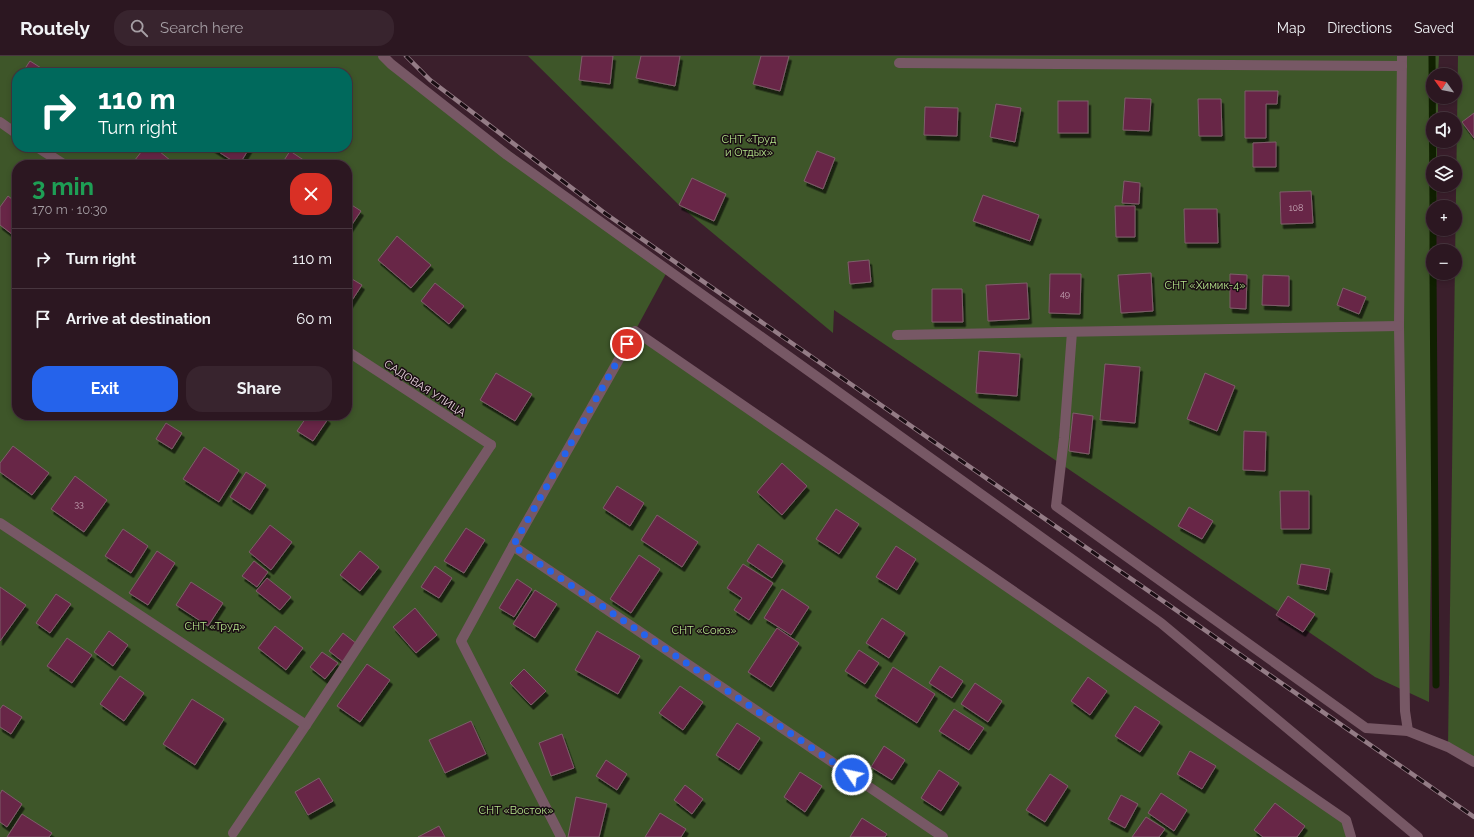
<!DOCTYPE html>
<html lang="en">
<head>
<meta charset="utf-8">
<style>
  :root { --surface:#2c1721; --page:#38242e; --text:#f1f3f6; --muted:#a69fa5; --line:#48363f; --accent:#2563eb }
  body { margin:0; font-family:Raleway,sans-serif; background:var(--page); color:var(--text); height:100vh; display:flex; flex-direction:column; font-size:15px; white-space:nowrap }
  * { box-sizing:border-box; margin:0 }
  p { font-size:13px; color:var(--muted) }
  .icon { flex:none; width:22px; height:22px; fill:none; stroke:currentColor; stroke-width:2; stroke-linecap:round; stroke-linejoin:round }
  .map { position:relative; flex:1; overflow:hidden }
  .details { position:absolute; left:12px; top:104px; width:340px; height:260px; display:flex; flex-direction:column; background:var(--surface); border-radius:16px; box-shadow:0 2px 6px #0003,0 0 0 1px var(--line) }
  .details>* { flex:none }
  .banner { position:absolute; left:12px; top:12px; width:340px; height:84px; border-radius:16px; box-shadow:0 2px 6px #0003,0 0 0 1px var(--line); background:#00695c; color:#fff; overflow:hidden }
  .needle { width:26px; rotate:303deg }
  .buttons { position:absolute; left:1426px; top:12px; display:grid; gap:8px }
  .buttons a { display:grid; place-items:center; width:36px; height:36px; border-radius:50%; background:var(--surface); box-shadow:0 2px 6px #0003,0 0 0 1px var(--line); font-size:20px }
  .pin { position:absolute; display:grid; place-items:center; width:34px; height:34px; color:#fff; margin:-17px; border:2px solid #fff; border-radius:50%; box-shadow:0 1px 4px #0007 }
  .me { position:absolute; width:44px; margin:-22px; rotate:304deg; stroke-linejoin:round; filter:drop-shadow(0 0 3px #0008) }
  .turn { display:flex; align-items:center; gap:14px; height:84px; padding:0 20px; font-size:18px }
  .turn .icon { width:52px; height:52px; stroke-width:2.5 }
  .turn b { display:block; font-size:28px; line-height:34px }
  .round { display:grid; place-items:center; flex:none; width:42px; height:42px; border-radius:16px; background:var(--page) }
  .head { display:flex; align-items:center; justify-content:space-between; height:68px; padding:0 20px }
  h1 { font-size:24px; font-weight:700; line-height:30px; color:#1e9e55 }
  .button { display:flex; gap:8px; margin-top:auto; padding:8px 20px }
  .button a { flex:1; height:46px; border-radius:16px; background:var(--accent); color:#fff; font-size:16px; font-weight:700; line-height:46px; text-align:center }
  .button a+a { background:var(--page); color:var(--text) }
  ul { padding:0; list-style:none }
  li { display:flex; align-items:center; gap:12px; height:60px; padding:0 20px; border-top:1px solid var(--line) }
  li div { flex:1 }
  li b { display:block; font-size:15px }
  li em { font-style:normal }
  header { display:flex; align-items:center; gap:24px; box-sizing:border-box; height:56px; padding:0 20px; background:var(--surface); border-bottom:1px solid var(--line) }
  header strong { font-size:19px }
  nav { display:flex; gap:22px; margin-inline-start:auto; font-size:14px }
  .search { width:280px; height:36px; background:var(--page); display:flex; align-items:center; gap:10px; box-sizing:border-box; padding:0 14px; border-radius:16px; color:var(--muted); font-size:15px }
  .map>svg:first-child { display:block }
  .green { fill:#3e5629; fill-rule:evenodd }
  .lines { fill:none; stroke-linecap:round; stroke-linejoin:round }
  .stream { stroke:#102001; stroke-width:7 }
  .building { fill:#672747; stroke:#7e5d6a; filter:url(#shadow) }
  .lane { stroke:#775865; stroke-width:10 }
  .street { stroke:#775865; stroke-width:10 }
  .rail-casing { stroke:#947c86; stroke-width:4.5 }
  .rail { stroke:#1a0d13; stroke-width:3; stroke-dasharray:9; stroke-linecap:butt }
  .route { stroke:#2563eb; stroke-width:7; stroke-dasharray:0 12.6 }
  .labels { text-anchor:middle; stroke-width:3; stroke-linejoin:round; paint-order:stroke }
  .number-label { font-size:9px; fill:#c8aab8 }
  .park-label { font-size:11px; fill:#b4e48a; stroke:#1a0d13 }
  .street-label { font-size:11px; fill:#e9d5dd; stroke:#1a0d13 }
</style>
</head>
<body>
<header>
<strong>Routely</strong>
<div class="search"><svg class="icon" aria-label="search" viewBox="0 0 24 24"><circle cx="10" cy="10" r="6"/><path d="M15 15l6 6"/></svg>Search here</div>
<nav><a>Map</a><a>Directions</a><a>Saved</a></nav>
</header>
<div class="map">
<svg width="1474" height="781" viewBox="0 0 1474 781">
  <defs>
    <filter id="shadow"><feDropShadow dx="2.5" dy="4.5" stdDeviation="0" flood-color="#0009"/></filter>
  </defs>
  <rect width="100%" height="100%" fill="#3b1f2c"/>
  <g class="green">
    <path d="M0 0H383L668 214 635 275 1346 764 1351 781H0ZM17 17H347V91H17ZM17 109H347V359H17Z"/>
    <polygon points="528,0 1439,0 1438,19 1433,19 1433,41 1438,41 1438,63 1433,63 1433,85 1437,85 1437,107 1433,107 1433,129 1437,129 1436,151 1433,151 1433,173 1436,173 1436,195 1433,195 1433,217 1435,217 1429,646 1375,621 834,254 833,277 679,149"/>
    <polygon points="1458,0 1474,0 1474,706 1448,691"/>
  </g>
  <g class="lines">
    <g class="stream">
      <polyline points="1432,0 1433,151"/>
      <polyline points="1433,173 1433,195"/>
      <polyline points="1433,217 1436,629"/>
    </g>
  </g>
  <g class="building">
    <polygon points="582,0 613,0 610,28 579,24"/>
    <polygon points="641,0 680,0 675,30 636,22"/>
    <polygon points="761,0 789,0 780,35 753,28"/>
    <polygon points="30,5 49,17 22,17"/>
    <polygon points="1245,35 1278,35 1277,48 1266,48 1266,82 1245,82"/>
    <polygon points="1125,42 1151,43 1149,75 1123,74"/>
    <polygon points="1198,43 1221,43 1222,80 1199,80"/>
    <rect x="1058" y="45" width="30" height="32"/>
    <polygon points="996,48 1021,52 1015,86 990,81"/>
    <polygon points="925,51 958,52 957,80 924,79"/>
    <polygon points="1474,57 1474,82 1462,66"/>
    <polygon points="1276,86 1276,111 1253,111 1253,87"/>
    <polygon points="145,91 154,91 176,109 131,109"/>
    <polygon points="211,91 250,91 239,109"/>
    <polygon points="290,95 311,109 281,109"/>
    <polygon points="817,95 835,102 823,133 804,125"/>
    <polygon points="692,122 726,138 714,165 679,149"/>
    <polygon points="1124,125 1140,127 1139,148 1122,147"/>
    <polygon points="1311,135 1313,167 1281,168 1280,136"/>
    <polygon points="983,139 1039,159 1030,185 973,165"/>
    <polygon points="8,140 17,147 17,174 13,179 0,169 0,151"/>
    <polygon points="347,146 361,155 347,176"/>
    <polygon points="1115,150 1135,150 1135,181 1116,181"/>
    <polygon points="1184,153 1217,153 1218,187 1185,187"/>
    <polygon points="397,180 431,209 411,232 378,204"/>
    <polygon points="869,204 871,226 850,228 848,206"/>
    <polygon points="1151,217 1153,255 1121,257 1118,219"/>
    <polygon points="1050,218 1081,218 1080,258 1049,257"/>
    <polygon points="1230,218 1247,219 1246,253 1230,252"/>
    <polygon points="1263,219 1289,220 1289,250 1262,249"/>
    <polygon points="347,220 362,229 347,252"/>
    <polygon points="435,227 464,250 449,268 421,245"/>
    <polygon points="1027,227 1029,263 988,265 986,229"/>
    <polygon points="1343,232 1366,241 1359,258 1337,249"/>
    <polygon points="932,233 962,233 963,266 932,266"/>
    <polygon points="979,295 1020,298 1017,340 976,337"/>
    <polygon points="1105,308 1140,311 1135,367 1100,364"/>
    <polygon points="496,317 532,338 515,365 480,344"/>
    <polygon points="1205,317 1235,330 1217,375 1187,363"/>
    <polygon points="1073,357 1093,360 1089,398 1069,395"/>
    <polygon points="308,359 323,359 328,363 313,385 297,375"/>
    <polygon points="166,367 182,377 172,393 156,383"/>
    <polygon points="1244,375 1266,376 1265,415 1243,414"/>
    <polygon points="13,390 49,417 32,439 0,416 0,407"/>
    <polygon points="204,391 239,414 219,446 183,423"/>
    <polygon points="782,407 807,430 782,459 757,436"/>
    <polygon points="246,416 266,429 250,454 230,441"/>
    <polygon points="75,420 107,444 84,476 51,453"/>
    <polygon points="617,430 644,447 630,470 603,452"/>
    <polygon points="1280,435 1309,435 1309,473 1281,473"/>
    <polygon points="1189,451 1213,465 1202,483 1178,470"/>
    <polygon points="836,453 859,468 839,498 816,483"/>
    <polygon points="657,459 698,486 682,511 641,484"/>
    <polygon points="270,469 292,486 271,514 249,496"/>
    <polygon points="466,472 485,484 464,517 444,505"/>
    <polygon points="123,473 148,490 131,517 105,500"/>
    <polygon points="758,488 783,505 772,522 747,505"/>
    <polygon points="896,490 916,503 897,534 876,521"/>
    <polygon points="157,495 175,507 148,549 129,537"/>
    <polygon points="360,495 379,511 360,535 340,519"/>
    <polygon points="639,499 660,513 631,557 610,543"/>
    <polygon points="254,505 268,516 257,531 242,520"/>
    <polygon points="743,508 773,527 749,564 734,554 742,542 727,532"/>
    <polygon points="1301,508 1330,513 1326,534 1297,528"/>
    <polygon points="435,510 452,522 439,542 421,531"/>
    <polygon points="267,522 291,541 280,554 256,535"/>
    <polygon points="517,523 532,533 514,561 499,552"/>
    <polygon points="191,526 223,547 208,570 176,549"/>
    <polygon points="0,531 26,549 0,585"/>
    <polygon points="782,533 809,551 791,579 764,562"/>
    <polygon points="535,534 557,548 535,582 513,568"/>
    <polygon points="56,538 71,548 50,577 36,567"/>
    <polygon points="1288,540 1315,558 1303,576 1276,559"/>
    <polygon points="415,552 437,579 416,597 393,571"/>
    <polygon points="882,562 905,577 889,602 866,587"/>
    <polygon points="275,570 303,592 286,614 258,592"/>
    <polygon points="777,572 799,587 771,631 748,616"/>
    <polygon points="109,575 128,589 113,610 94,596"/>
    <polygon points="597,575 640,600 618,638 575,614"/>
    <polygon points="343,577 357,588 343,606 329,595"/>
    <polygon points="67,582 92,599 72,627 47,610"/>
    <polygon points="859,594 879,607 865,628 845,615"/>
    <polygon points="322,596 338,607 325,623 310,611"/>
    <polygon points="367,608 390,624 360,666 337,650"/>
    <polygon points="940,610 963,625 952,642 929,627"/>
    <polygon points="893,611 935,638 917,667 875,640"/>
    <polygon points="524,613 546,635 531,649 510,627"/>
    <polygon points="120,620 144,637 124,665 100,648"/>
    <polygon points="1088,621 1107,635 1090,659 1071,645"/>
    <polygon points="975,627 1002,645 988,666 961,648"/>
    <polygon points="680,630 703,646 683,674 659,657"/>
    <polygon points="192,643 224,663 195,709 163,688"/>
    <polygon points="3,649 22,661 11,678 0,671 0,653"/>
    <polygon points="1135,650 1160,666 1140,696 1115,680"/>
    <polygon points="954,653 984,672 969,694 939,675"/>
    <polygon points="471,665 486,698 445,717 429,684"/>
    <polygon points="737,667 760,682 739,714 716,699"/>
    <polygon points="562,678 574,712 551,720 539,687"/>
    <polygon points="884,690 905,704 892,724 871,711"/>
    <polygon points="1190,695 1216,710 1202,733 1177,718"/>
    <polygon points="606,704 627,718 617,734 596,720"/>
    <polygon points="939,714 959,727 941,755 921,742"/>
    <polygon points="800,716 822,730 805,756 784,741"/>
    <polygon points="1050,718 1068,730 1045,766 1026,754"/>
    <polygon points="319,722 333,745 308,759 295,736"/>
    <polygon points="685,729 703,743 692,758 674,744"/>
    <polygon points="2,734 22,748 7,771 0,766 0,738"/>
    <polygon points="1161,737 1187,754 1174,775 1148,757"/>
    <polygon points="1121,739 1138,748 1125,772 1108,763"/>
    <polygon points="576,741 607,748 599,781 568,781"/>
    <polygon points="1275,747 1305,770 1297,781 1263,781 1254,774"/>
    <polygon points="660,757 686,773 681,781 645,781"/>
    <polygon points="22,758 52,777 49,781 7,781"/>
    <polygon points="1146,761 1165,773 1159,781 1132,781"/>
    <polygon points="862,762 887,778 885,781 850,781"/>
    <polygon points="439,770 445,781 418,781"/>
  </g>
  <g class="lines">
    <g class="lane">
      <polyline points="383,0 391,8 507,99 1161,567 1418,781"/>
      <polyline points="1402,0 1399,270 1405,655 1408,675"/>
      <polyline points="899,7 1402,10"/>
      <polyline points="1072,276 1064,382 1056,450 1366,672 1408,675 1448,691 1474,706"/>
      <polyline points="897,279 1399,270"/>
      <polyline points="0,467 306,669 233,777"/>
      <polyline points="513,490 943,781"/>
      <polyline points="306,669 491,389"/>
      <polyline points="561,781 461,585 513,490 635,275 1346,764 1351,781"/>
    </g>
    <g class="street">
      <polyline points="0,66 17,78"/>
      <polyline points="37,91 65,109"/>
      <polyline points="347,295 491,389"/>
    </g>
    <g class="rail-casing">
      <polyline id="rail" points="406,0 430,24 606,158 1474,761"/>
    </g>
    <use href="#rail" class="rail"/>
  </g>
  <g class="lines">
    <polyline class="route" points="627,288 513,490 852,719"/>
  </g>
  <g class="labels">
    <g class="number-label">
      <text x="1296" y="155">108</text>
      <text x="1065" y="241">49</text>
      <text x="79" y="451">33</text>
    </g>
    <g class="park-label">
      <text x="749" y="87">СНТ «Труд<tspan x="749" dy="13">и Отдых»</tspan></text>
      <text x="1205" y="233">СНТ «Химик-4»</text>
      <text x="215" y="574">СНТ «Труд»</text>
      <text x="704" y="578">СНТ «Союз»</text>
      <text x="516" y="758">СНТ «Восток»</text>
    </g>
    <g class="street-label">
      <text transform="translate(425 332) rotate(33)" y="4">САДОВАЯ УЛИЦА</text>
    </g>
  </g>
</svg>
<div class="buttons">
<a><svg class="needle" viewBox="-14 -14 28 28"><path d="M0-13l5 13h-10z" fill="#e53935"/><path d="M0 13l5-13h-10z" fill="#a69fa5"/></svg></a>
<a><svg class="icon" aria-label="sound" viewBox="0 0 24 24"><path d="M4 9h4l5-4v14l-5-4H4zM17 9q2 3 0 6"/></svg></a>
<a><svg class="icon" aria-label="layers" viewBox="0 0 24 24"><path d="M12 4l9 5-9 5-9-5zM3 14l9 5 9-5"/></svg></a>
<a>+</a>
<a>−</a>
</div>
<div class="pin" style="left:627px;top:288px;background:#d93025"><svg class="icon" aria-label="arrive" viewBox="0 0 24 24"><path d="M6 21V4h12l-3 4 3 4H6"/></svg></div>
<svg class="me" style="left:852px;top:719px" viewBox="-20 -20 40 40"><circle r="17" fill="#2563eb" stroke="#fff" stroke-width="3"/><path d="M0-11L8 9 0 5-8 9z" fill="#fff"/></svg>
<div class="banner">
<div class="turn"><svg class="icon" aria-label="right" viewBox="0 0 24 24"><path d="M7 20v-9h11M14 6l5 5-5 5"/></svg><div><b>110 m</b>Turn right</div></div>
</div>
<section class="details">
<div class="head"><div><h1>3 min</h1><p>170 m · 10:30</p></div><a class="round" style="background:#d93025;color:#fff"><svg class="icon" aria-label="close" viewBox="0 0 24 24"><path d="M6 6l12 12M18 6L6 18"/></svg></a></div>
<ul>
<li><svg class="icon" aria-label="right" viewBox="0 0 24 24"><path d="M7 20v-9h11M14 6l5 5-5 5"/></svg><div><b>Turn right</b></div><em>110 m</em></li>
<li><svg class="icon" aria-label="arrive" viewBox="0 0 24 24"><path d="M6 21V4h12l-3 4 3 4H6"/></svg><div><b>Arrive at destination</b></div><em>60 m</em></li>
</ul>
<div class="button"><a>Exit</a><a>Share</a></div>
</section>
</div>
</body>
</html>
